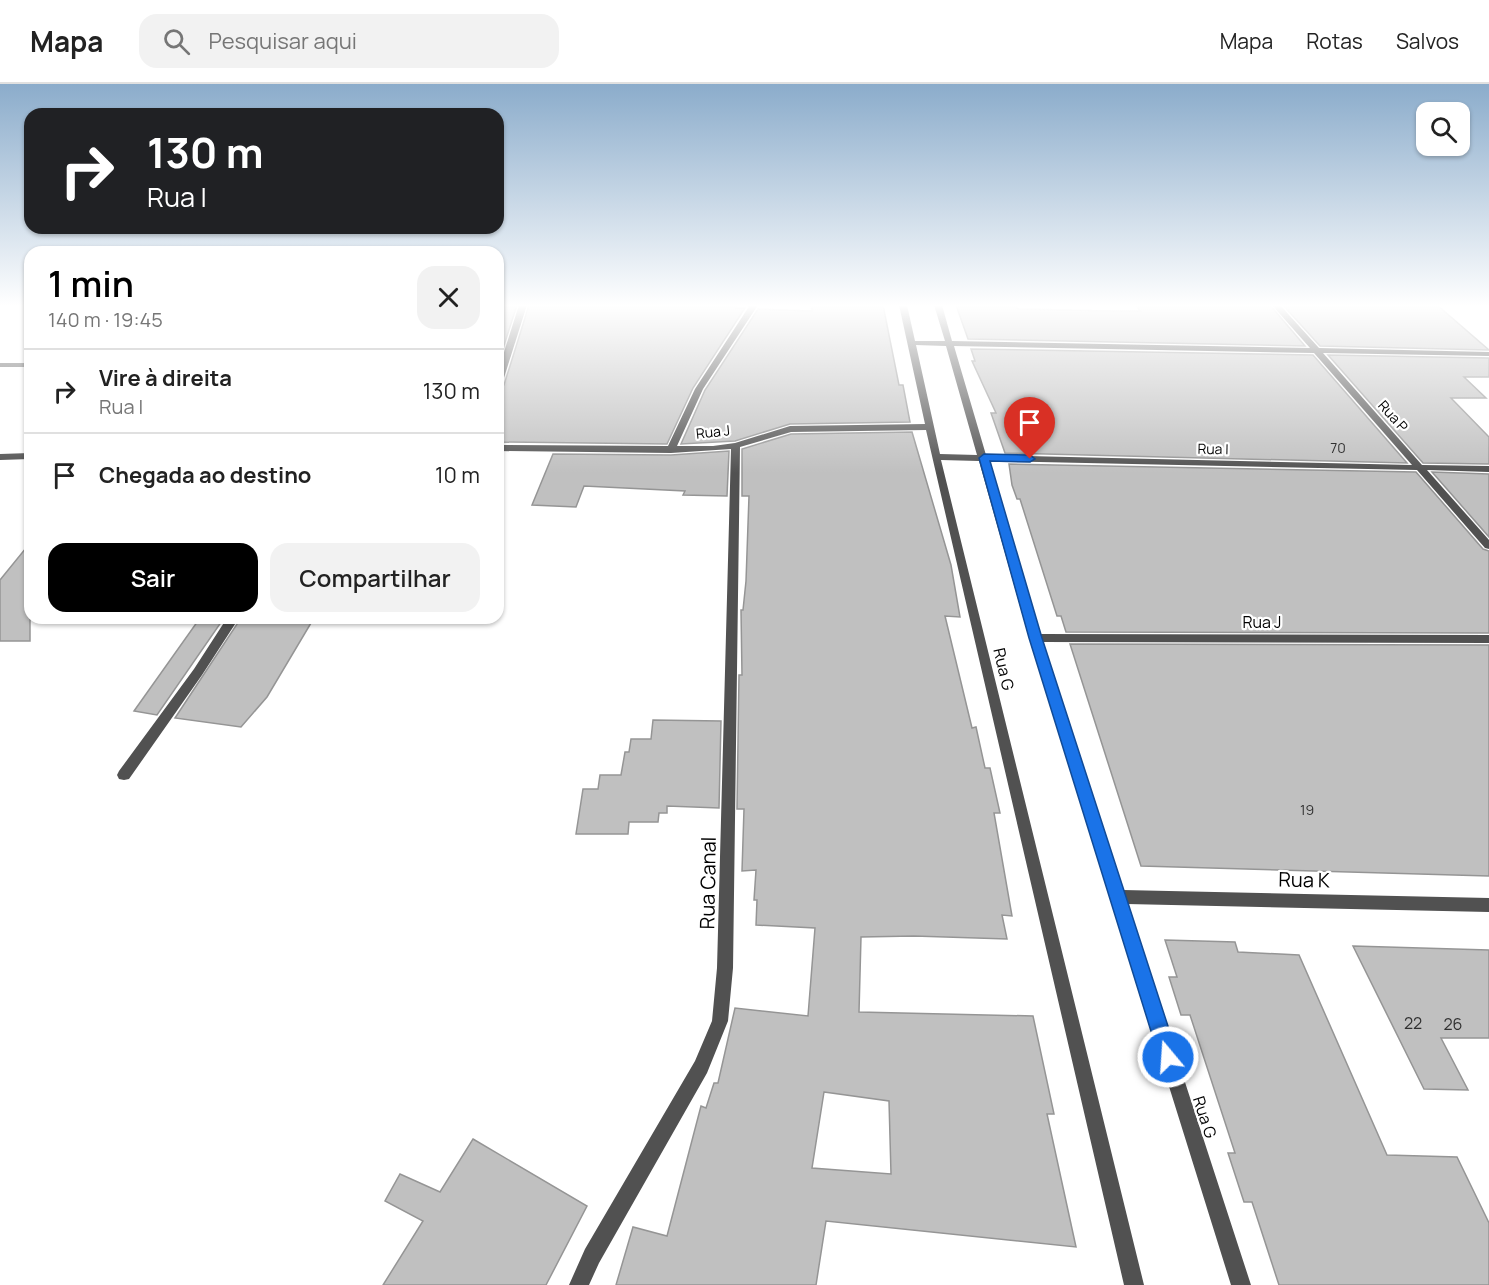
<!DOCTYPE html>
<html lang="pt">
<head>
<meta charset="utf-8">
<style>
  :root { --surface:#fff; --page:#f2f2f2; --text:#222; --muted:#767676; --line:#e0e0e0; --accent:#000 }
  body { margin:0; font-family:Manrope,sans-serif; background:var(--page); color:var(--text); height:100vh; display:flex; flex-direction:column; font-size:22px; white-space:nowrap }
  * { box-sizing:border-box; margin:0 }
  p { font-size:20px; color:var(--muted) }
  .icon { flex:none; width:33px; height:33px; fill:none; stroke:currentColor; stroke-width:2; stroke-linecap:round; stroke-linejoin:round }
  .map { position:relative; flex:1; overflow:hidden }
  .details { position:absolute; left:24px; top:162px; width:480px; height:378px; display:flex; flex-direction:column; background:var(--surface); border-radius:18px; box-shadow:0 2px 4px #0004 }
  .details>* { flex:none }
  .banner { position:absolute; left:24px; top:24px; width:480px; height:126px; border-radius:18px; box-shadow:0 2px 4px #0004; background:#202124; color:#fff; overflow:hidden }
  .controls { position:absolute; left:1416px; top:18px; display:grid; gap:12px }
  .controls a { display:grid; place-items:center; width:54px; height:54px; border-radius:12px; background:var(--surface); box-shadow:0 2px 4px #0004; font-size:30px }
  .pin { position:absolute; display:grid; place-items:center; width:51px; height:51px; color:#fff; margin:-62px -26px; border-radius:50% 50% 50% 0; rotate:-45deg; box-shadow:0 0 6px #0007 }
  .pin .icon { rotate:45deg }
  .me { position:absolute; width:66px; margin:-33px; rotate:342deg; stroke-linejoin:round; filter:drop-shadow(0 0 4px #0008) }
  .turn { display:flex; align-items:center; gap:21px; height:126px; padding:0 24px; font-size:27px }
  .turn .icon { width:78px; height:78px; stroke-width:2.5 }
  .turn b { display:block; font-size:42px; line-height:51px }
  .round { display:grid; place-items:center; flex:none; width:63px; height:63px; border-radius:18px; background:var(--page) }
  .overview { display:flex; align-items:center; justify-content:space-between; height:102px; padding:0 24px }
  h1 { font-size:36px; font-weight:600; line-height:45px; color:var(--accent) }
  .action { display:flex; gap:12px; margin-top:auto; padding:12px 24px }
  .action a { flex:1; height:69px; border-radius:18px; background:var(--accent); color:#fff; font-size:24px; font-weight:600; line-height:69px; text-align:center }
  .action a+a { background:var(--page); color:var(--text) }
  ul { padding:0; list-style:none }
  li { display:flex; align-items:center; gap:18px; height:84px; padding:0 24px; border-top:2px solid var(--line) }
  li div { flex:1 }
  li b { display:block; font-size:22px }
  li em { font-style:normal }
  header { display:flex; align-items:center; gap:36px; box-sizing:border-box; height:84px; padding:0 30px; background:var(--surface); border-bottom:2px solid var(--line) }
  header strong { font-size:28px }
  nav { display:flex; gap:33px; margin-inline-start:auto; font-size:21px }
  .search { width:420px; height:54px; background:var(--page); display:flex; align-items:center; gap:15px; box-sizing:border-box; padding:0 21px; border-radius:18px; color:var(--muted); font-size:22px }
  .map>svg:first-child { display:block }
  .building { fill:#c0c0c0; stroke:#959595; stroke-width:1.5; fill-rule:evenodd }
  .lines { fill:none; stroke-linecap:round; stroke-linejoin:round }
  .street { fill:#515151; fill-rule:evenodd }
  .route { fill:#1a73e8; stroke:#114b97; stroke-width:1.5 }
  .labels { text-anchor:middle; stroke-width:4.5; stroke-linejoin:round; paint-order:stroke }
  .far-street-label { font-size:14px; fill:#000; stroke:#fff }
  .number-label { font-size:14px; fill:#303030 }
  .street-label { font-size:16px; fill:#000; stroke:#fff }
  .near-number-label { font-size:16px; fill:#303030 }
  .near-street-label { font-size:20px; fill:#000; stroke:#fff }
</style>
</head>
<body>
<header>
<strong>Mapa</strong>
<div class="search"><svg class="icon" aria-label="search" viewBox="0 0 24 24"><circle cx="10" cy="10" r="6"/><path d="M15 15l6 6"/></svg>Pesquisar aqui</div>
<nav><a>Mapa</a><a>Rotas</a><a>Salvos</a></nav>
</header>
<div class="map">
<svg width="1489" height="1201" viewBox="0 0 1489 1201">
  <rect width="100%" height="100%" fill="#fff"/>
  <g class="building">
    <polygon points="498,221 517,221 498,280"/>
    <polygon points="529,221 737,221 736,224 745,224 693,304 667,360 498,358 498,304 504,301"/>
    <polygon points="811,221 883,221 899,301 903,301 910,338 790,340 735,357 681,360 705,306 758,225 812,227"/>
    <polygon points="956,221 1016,221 1018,225 1113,227 1140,227 1136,221 1270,221 1305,262 968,255"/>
    <polygon points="1283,221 1437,221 1489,266 1320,262"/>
    <polygon points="971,265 1313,271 1407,379 1005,369 991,329 996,329 972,277 975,277"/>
    <polygon points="1328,271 1489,274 1489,293 1464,293 1486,314 1451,314 1489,353 1489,380 1423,379"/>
    <path d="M912 348 951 481 960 533 945 532 972 644 976 643 985 684H990L1000 729H994L1012 832 1002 831 1007 855 914 852 861 853 859 928 1033 932 1054 1030H1047L1076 1163 826 1137 816 1201H616L633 1143 667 1152 701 1022 706 1024 714 999H718L735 924 808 932 815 844 756 841 757 816H754L756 786 742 787 744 725H737L739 591H742L741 526H743L746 497 749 412H742V365L791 350ZM824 1008 889 1017 891 1090 812 1084Z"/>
    <polygon points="729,367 727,412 683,411 685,407 584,402 576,423 532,421 553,370 671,371"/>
    <polygon points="1009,380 1416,388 1483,465 1489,467 1489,549 1066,548 1061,532 1057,532 1020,415 1017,415 1012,401"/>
    <polygon points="1432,388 1489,390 1489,453"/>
    <polygon points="30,459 30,557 0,557 0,496"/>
    <polygon points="200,534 224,534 157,631 134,627"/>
    <polygon points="241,534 275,534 311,539 267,613 241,643 175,634"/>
    <polygon points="1070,560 1489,561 1489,792 1141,782"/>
    <polygon points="653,636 721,637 719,724 667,722 667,729 659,729 658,738 629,738 628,750 576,750 583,705 598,705 600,691 621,691 625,668 629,668 631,655 651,655"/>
    <polygon points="1165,856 1235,858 1238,868 1299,871 1387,1071 1457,1073 1489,1139 1489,1201 1279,1201 1252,1118 1244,1118 1228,1069 1235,1069 1190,931 1181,931 1169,893 1177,893"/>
    <polygon points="1353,862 1489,866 1489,954 1441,954 1468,1006 1424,1005"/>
    <polygon points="473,1055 587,1122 546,1201 383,1201 423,1137 385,1117 400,1090 440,1108"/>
  </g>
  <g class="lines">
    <g class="street">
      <polygon points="519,221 527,221 502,300 498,302 498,287"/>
      <path d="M750 221H758L703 305 677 362H713L735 359 790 342 925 340 899 221H907L915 257H945L934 221H942L952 257 1310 264 1272 221H1280L1319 264 1489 268V272L1323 269 1422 381 1489 382V388L1427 386 1489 456V465L1485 464 1417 386 988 377 1039 550 1489 551V559L1042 558 1123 806 1489 814V828L1127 820 1251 1201H1231L1029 554 979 377 941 376 1144 1201H1124L926 346 791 348 740 363 733 884 728 937 707 989 599 1179 589 1201H569L585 1165 695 977 712 937 717 884 731 365 671 369 498 367V361L668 362 695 305ZM916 261 946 262 977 371 940 370ZM954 262 1314 269 1412 381 986 371Z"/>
      <rect x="0" y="279" width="30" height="4"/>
      <polygon points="30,369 30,375 0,376 0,370"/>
      <polygon points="227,534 239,534 202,591 129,695 124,696 119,695 117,691 119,687 194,585"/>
    </g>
  </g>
  <linearGradient id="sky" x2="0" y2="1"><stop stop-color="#8baccb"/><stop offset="0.57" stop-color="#fff"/><stop offset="1" stop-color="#fff" stop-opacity="0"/></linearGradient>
  <rect width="1489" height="389" fill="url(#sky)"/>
  <polygon class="route" points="984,370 1030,371 1035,375 1030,378 990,377 1042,554 1178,973 1175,979 1168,982 1161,979 1159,973 1029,554 979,374"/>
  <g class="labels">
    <g class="far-street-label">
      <text transform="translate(1393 332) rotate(48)" y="5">Rua P</text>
      <text transform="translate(713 348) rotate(-6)" y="5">Rua J</text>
      <text transform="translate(1213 365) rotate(1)" y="5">Rua I</text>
    </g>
    <g class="number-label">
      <text x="1338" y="369">70</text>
      <text x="1307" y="731">19</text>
    </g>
    <g class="street-label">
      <text x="1262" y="544">Rua J</text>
      <text transform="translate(1004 585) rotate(77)" y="6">Rua G</text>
      <text transform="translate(1205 1033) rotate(72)" y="6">Rua G</text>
    </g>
    <g class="near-number-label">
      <text x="1413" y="945">22</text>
      <text x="1453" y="946">26</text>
    </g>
    <g class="near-street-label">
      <text transform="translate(1304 796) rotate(1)" y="7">Rua K</text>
      <text transform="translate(708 799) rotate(-89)" y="7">Rua Canal</text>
    </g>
  </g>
</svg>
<div class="controls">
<a><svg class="icon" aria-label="search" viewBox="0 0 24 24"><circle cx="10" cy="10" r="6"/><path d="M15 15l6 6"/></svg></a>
</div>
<div class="pin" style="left:1030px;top:375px;background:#d93025"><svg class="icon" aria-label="arrive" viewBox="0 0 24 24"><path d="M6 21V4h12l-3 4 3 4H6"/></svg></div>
<svg class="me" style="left:1168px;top:973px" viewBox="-20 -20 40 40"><circle r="17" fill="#1a73e8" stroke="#fff" stroke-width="3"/><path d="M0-11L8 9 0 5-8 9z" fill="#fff"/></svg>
<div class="banner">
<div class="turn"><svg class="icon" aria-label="right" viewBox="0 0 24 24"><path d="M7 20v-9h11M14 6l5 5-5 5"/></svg><div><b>130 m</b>Rua I</div></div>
</div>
<section class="details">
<div class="overview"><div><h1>1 min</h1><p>140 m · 19:45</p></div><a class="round"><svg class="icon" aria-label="close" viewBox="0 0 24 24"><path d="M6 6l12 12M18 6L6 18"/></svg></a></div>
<ul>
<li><svg class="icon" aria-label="right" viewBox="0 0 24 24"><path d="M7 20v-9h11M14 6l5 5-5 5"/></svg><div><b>Vire à direita</b><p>Rua I</p></div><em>130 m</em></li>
<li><svg class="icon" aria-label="arrive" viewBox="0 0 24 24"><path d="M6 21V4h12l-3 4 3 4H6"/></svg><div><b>Chegada ao destino</b></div><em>10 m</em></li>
</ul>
<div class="action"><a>Sair</a><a>Compartilhar</a></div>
</section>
</div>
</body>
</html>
